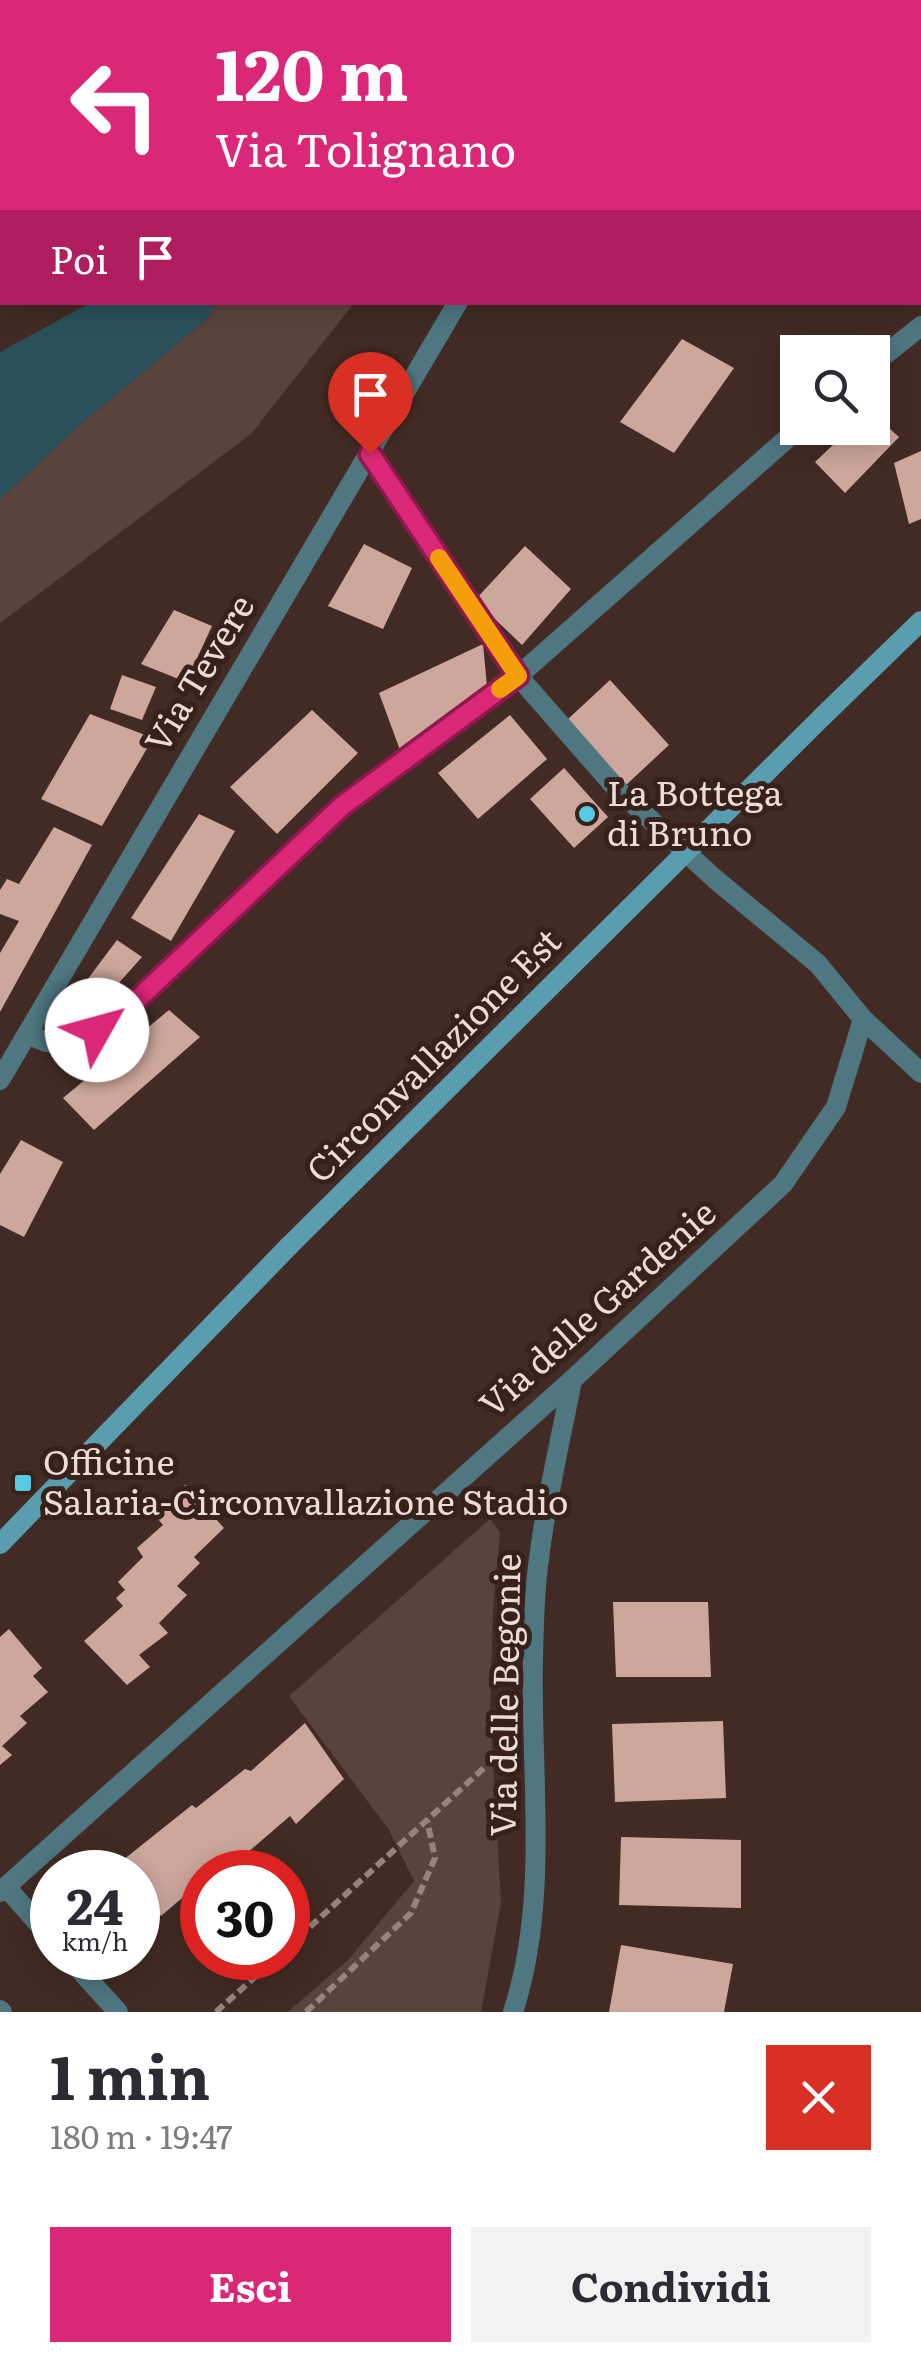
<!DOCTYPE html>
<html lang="it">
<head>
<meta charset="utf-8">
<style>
  :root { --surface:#fff; --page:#f2f2f3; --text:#2b2b33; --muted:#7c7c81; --accent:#db2777 }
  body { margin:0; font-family:Literata,serif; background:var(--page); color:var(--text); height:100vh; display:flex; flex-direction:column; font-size:38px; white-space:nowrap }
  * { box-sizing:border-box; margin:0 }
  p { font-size:32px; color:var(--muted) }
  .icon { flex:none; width:55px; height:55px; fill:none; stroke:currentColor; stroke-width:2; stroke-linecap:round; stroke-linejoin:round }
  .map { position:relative; height:2012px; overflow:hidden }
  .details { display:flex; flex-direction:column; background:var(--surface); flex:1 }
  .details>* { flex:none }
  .guide { position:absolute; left:0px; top:0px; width:922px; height:305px; box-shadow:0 5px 25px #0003; background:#db2777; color:#fff; overflow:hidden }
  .buttons { position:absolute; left:780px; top:335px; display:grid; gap:20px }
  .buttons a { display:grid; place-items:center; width:110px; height:110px; border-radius:0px; background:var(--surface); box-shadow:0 5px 25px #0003; font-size:50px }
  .speed { position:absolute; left:30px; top:1850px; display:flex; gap:20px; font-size:50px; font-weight:700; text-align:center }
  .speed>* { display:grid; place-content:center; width:130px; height:130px; border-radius:50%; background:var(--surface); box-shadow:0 5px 25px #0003; line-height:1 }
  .speed small { font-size:25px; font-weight:400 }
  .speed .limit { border:15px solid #d22; background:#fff; color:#111 }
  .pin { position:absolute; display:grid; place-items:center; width:85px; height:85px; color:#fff; margin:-102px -42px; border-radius:50% 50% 50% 0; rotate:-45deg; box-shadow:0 0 10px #0007 }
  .pin .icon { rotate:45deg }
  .me { position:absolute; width:110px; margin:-55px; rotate:52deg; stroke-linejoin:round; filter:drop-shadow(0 0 8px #0008) }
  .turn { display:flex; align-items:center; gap:35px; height:210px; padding:0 50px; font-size:45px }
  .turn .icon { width:130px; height:130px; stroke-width:2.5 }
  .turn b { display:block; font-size:70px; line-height:85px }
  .then { display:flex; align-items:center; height:95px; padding:0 50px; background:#0003; gap:20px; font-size:38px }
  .round { display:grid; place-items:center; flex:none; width:105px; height:105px; border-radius:0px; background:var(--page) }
  .overview { display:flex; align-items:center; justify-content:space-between; height:170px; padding:0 50px }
  h1 { font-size:60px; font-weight:700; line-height:75px }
  .button { display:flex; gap:20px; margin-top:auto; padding:20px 50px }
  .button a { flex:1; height:115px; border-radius:0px; background:var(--accent); color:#fff; font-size:40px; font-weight:700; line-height:115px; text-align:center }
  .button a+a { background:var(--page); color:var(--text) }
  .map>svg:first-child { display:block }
  .green { fill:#5a433d }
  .water { fill:#2a515b }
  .building { fill:#cda79c }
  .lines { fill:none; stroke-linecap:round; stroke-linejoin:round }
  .path { stroke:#96837d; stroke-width:6; stroke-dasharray:10 5; stroke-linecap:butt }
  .minor { stroke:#4e7781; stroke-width:20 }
  .tertiary { stroke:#4e7781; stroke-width:20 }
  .secondary { stroke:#599dae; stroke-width:20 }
  .secondary-bridge { stroke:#599dae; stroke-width:20 }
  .route-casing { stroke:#8e194d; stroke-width:25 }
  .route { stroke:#db2777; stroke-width:18 }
  .slow { stroke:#f59e0b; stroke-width:18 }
  .poi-dot { fill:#58c9e3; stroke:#37211a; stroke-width:4 }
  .labels { text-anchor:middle; stroke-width:10; stroke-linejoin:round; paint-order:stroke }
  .street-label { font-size:35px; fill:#ecdcd7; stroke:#37211a }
  .poi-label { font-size:35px; fill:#ecdcd7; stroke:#37211a; text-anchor:start }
</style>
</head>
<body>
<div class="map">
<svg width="921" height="2012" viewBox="0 0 921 2012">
  <rect width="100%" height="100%" fill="#422b24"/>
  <g class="green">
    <polygon points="0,0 202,0 2,2 0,295"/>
    <polygon points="216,303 354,303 251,434 0,623 0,499 83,422 207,319"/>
    <polygon points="490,1519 500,1532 493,1610 490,1710 501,1903 481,2012 288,2012 348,1960 414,1881 389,1830 289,1696"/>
  </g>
  <polygon class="water" points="92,302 216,303 207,319 83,422 0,499 0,352"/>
  <g class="building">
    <polygon points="682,339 734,368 674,453 620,422"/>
    <polygon points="872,413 899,437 845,493 815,462 851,428 872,428"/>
    <polygon points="921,451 921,519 909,524 894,463"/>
    <polygon points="364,544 412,568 383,629 328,606"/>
    <polygon points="525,546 571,589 522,645 475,600"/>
    <polygon points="174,610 212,626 186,682 141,664"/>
    <polygon points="483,644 487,686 400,750 379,693"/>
    <polygon points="122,675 156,687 142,720 110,709"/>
    <polygon points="610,680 669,745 626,785 567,720"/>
    <polygon points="312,710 358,753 277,834 230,787"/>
    <polygon points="90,714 153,738 102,826 41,799"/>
    <polygon points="510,715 547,759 478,819 438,773"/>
    <polygon points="564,768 608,817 574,848 530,799"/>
    <polygon points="199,814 235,831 171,941 131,918"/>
    <polygon points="54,827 92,845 0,1012 0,953 19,921 0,914 0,890 7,879 19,884"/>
    <polygon points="117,940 142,957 109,994 87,980"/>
    <polygon points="169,1010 200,1037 94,1130 63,1098"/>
    <polygon points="21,1140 63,1162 24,1237 0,1225 0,1174"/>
    <polygon points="185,1485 224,1528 194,1557 200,1563 177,1586 187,1595 159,1623 168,1633 139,1655 150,1667 127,1685 84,1641 123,1606 116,1598 125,1590 118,1582 143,1557 137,1548 163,1525 154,1514"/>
    <polygon points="613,1602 708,1602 711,1677 616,1677"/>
    <polygon points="9,1629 42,1668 33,1676 48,1692 20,1716 27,1723 2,1746 12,1755 0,1765 0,1637"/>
    <polygon points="723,1721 726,1798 615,1802 612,1724"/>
    <polygon points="305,1723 344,1779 296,1824 290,1816 239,1860 234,1855 213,1872 202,1872 202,1881 161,1916 138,1888 138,1872 125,1872 118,1864 192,1805 196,1808 245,1769 251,1771"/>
    <polygon points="621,1837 741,1840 741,1908 619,1905"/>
    <polygon points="621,1945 733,1964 724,2012 609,2012"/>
  </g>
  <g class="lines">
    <g class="path">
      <polyline points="288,1947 508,1746"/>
      <polyline points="216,2012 276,1958"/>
      <polyline points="306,2012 411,1913 435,1858 427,1820"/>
    </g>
    <g class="minor">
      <polyline points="872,365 921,326"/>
      <polyline points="369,454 518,676 616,788 715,879 818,964 863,1019 921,1073"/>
      <polyline points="27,1034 46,1042 66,1044 97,1030 140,997 342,806 518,676 799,428"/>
      <polyline points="6,1887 52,1939"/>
      <polyline points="0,1892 572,1380 783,1184 836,1107 863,1019"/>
      <polyline points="69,1958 118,2012"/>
      <polyline points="0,2010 2,2012"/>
      <path d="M513 2012C550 1899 530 1774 533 1657 534 1625 534 1591 539 1559 546 1499 561 1439 572 1380"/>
    </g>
    <g class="tertiary">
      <polyline points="640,2 641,0"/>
      <polyline points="0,1080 458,302"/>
    </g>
    <g class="secondary">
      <polyline points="822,717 921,621"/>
      <polyline points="0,1544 289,1246"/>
    </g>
    <polyline class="secondary-bridge" points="289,1246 822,717"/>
  </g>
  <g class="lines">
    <g class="route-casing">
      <polyline id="route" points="97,1030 140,997 342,806 518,676 370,454"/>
    </g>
    <use href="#route" class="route"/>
    <polyline class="slow" points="439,558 518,676 500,689"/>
  </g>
  <g class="poi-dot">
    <circle cx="587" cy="814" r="10"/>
    <rect x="13" y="1473" width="20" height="20" rx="5"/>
  </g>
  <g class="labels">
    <g class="street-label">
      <text transform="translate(200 674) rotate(-59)" y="12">Via Tevere</text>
      <text transform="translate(434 1056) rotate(-45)" y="12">Circonvallazione Est</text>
      <text transform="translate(598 1309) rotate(-42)" y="12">Via delle Gardenie</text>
      <text transform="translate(506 1695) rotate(-89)" y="12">Via delle Begonie</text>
    </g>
    <g class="poi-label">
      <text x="607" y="806">La Bottega<tspan x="607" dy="40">di Bruno</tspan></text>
      <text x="43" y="1475">Officine<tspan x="43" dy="40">Salaria-Circonvallazione Stadio</tspan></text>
    </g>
  </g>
</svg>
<div class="buttons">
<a><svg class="icon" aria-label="search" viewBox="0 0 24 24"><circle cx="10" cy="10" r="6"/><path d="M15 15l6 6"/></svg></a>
</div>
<div class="speed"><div>24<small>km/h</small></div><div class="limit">30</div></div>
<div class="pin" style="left:370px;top:454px;background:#d93025"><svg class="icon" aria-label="arrive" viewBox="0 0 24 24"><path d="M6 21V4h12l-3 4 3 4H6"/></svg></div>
<svg class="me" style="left:97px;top:1030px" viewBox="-20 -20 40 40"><circle r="19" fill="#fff"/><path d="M0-13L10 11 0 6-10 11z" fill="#db2777"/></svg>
<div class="guide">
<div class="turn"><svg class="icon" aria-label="left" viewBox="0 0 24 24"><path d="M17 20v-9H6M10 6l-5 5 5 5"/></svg><div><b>120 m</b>Via Tolignano</div></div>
<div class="then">Poi<svg class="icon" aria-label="arrive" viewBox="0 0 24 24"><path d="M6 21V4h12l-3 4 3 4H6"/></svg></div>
</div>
</div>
<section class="details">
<div class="overview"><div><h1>1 min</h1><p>180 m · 19:47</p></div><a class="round" style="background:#d93025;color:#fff"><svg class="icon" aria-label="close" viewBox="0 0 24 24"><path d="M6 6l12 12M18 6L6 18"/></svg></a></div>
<div class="button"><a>Esci</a><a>Condividi</a></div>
</section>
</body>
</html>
